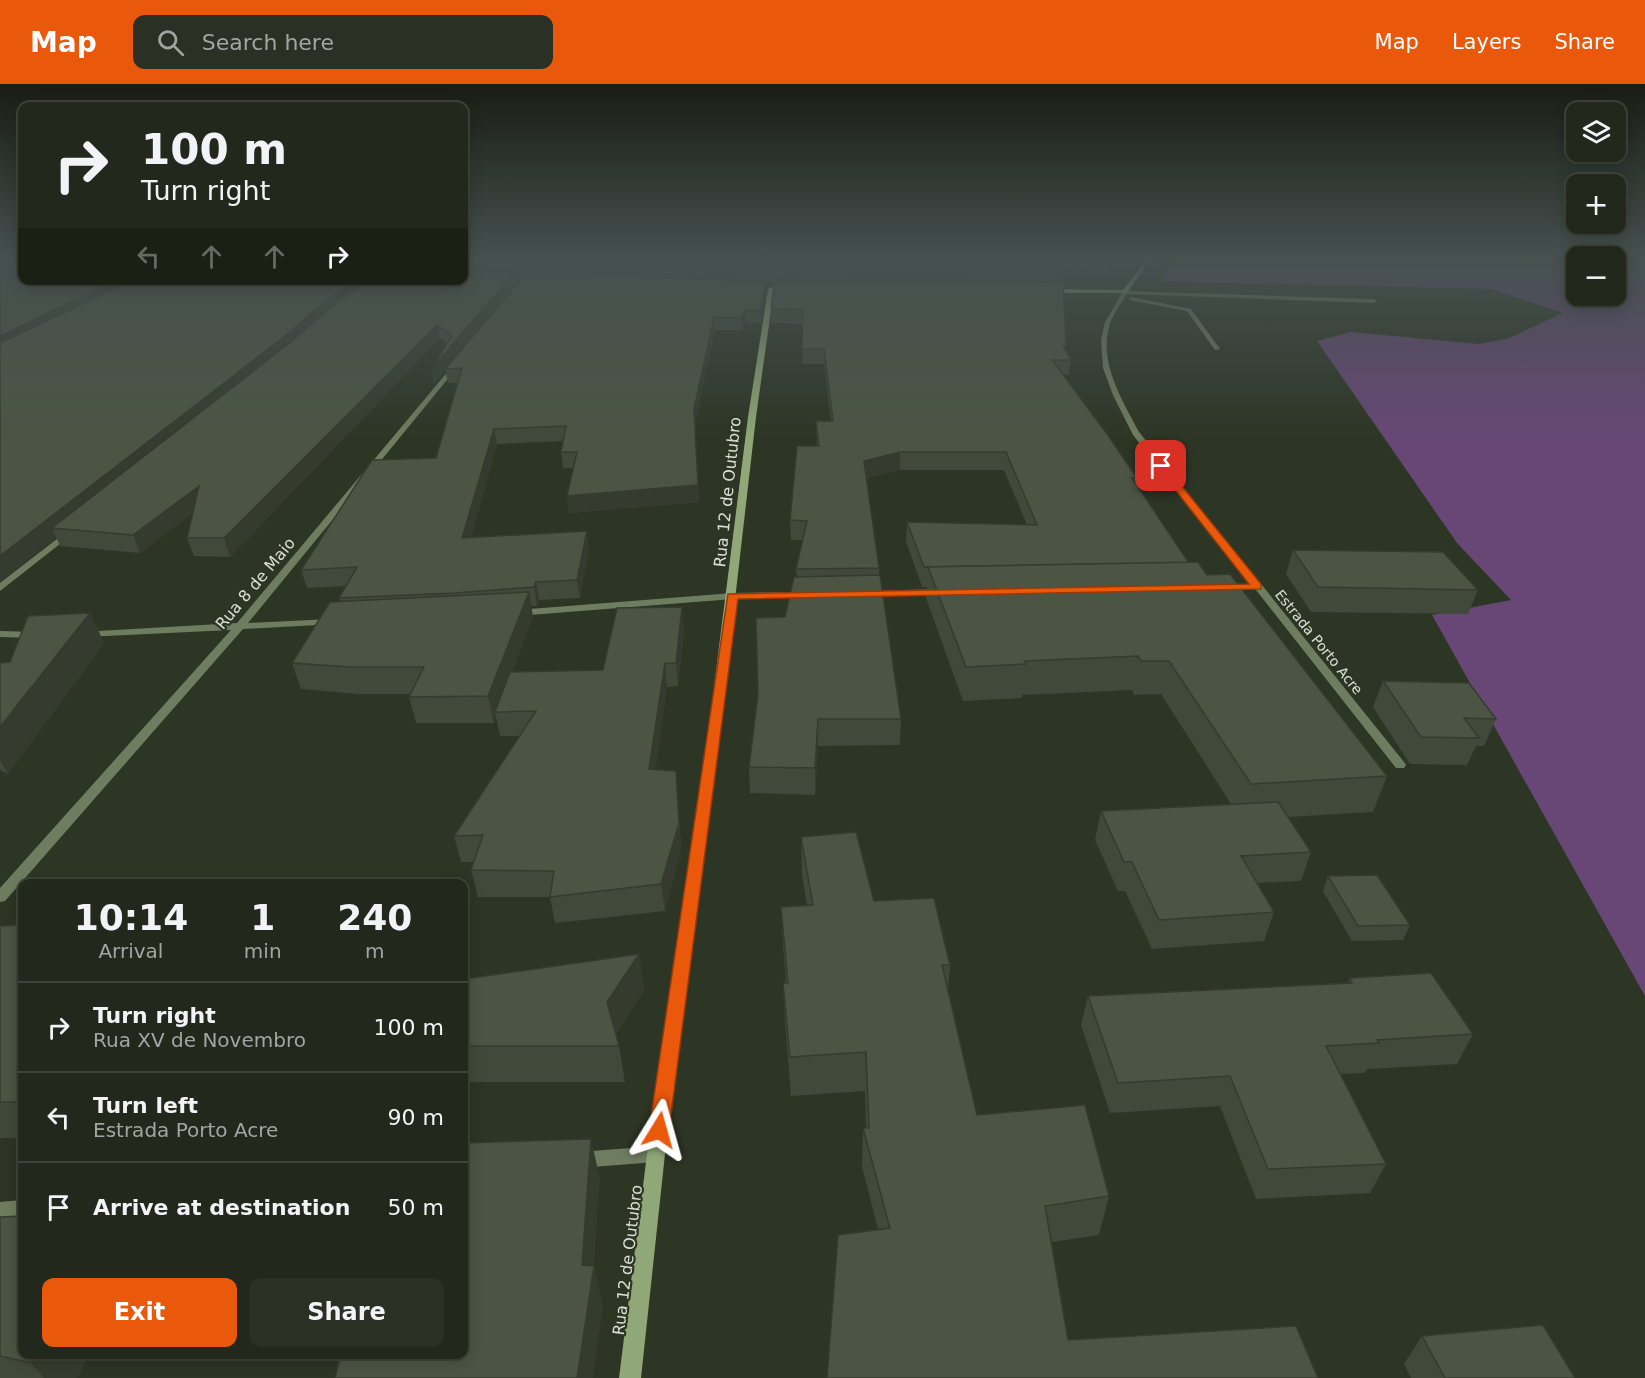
<!DOCTYPE html>
<html lang="en">
<head>
<meta charset="utf-8">
<style>
  :root { --surface:#22281b; --page:#2a3024; --text:#f1f3f6; --muted:#a2a6a3; --line:#3f443a; --accent:#ea580c }
  body { margin:0; font-family:"DejaVu Sans",sans-serif; background:var(--page); color:var(--text); height:100vh; display:flex; flex-direction:column; font-size:22px; white-space:nowrap }
  * { box-sizing:border-box; margin:0 }
  p { font-size:20px; color:var(--muted) }
  .icon { flex:none; width:33px; height:33px; fill:none; stroke:currentColor; stroke-width:2; stroke-linecap:round; stroke-linejoin:round }
  .map { position:relative; flex:1; overflow:hidden }
  .drawer { position:absolute; left:18px; top:795px; width:450px; height:480px; display:flex; flex-direction:column; background:var(--surface); border-radius:12px; box-shadow:0 3px 15px #0003,0 0 0 2px var(--line) }
  .drawer>* { flex:none }
  .top-card { position:absolute; left:18px; top:18px; width:450px; height:183px; border-radius:12px; box-shadow:0 3px 15px #0003,0 0 0 2px var(--line); background:#22281b; color:var(--text); overflow:hidden }
  .fabs { position:absolute; left:1566px; top:18px; display:grid; gap:12px }
  .fabs a { display:grid; place-items:center; width:60px; height:60px; border-radius:12px; background:var(--surface); box-shadow:0 3px 15px #0003,0 0 0 2px var(--line); font-size:30px }
  .pin { position:absolute; display:grid; place-items:center; width:51px; height:51px; color:#fff; margin:-26px; border-radius:12px; box-shadow:0 3px 9px #0006 }
  .me { position:absolute; width:66px; margin:-33px; rotate:8deg; stroke-linejoin:round; filter:drop-shadow(0 0 4px #0008) }
  .turn { display:flex; align-items:center; gap:21px; height:126px; padding:0 24px; font-size:27px }
  .turn .icon { width:78px; height:78px; stroke-width:2.5 }
  .turn b { display:block; font-size:42px; line-height:51px }
  .lanes { display:flex; align-items:center; height:57px; padding:0 24px; background:#0003; justify-content:center; gap:30px; direction:ltr }
  .lanes .off { opacity:.35 }
  .eta { display:flex; justify-content:space-evenly; align-items:center; height:102px; text-align:center }
  .eta b { font-size:36px; font-weight:800; line-height:42px }
  .cta { display:flex; gap:12px; margin-top:auto; padding:12px 24px }
  .cta a { flex:1; height:69px; border-radius:12px; background:var(--accent); color:#fff; font-size:24px; font-weight:800; line-height:69px; text-align:center }
  .cta a+a { background:var(--page); color:var(--text) }
  ul { padding:0; list-style:none }
  li { display:flex; align-items:center; gap:18px; height:90px; padding:0 24px; border-top:2px solid var(--line) }
  li div { flex:1 }
  li b { display:block; font-size:22px }
  li em { font-style:normal }
  header { display:flex; align-items:center; gap:36px; box-sizing:border-box; height:84px; padding:0 30px; background:var(--accent); color:#fff }
  header strong { font-size:28px }
  nav { display:flex; gap:33px; margin-inline-start:auto; font-size:21px }
  .search { width:420px; height:54px; background:var(--page); display:flex; align-items:center; gap:15px; box-sizing:border-box; padding:0 21px; border-radius:12px; color:var(--muted); font-size:22px }
  .map>svg:first-child { display:block }
  .green { fill:#684777 }
  .lines { fill:none; stroke-linecap:round; stroke-linejoin:round }
  .street { fill:#6e7d5f; fill-rule:evenodd }
  .secondary { fill:#90a877; fill-rule:evenodd }
  .wall { fill:#41493a; fill-rule:evenodd }
  .shaded-wall { fill:#353c2f }
  .building { fill:#4c5543; stroke:#353c2f; stroke-width:1.5 }
  .route { fill:#ea580c; stroke:#983908; stroke-width:1.5 }
  .labels { text-anchor:middle; stroke-width:4.5; stroke-linejoin:round; paint-order:stroke }
  .far-street-label { font-size:14px; fill:#dae0d5; stroke:#2d3524 }
  .street-label { font-size:16px; fill:#dae0d5; stroke:#2d3524 }
</style>
</head>
<body>
<header>
<strong>Map</strong>
<div class="search"><svg class="icon" aria-label="search" viewBox="0 0 24 24"><circle cx="10" cy="10" r="6"/><path d="M15 15l6 6"/></svg>Search here</div>
<nav><a>Map</a><a>Layers</a><a>Share</a></nav>
</header>
<div class="map">
<svg width="1645" height="1294" viewBox="0 0 1645 1294">
  <rect width="100%" height="100%" fill="#2d3524"/>
  <polygon class="green" points="1171,176 1576,176 1576,212 1616,212 1616,176 1645,176 1645,912 1432,531 1511,516 1457,459 1317,257 1351,248 1478,260 1507,255 1563,229 1492,205 1160,197"/>
  <g class="lines">
    <g class="street">
      <path d="M1123 207 1374 215 1377 217 1374 219 1127 210C1121 220 1112 231 1109 243 1099 280 1123 317 1139 348L1404 678 1406 681 1404 684H1396L1256 506H1224L1219 503 1224 500H1251L1133 351 1113 311 1103 284 1101 256 1105 238Z"/>
      <polygon points="1131,213 1191,225 1220,265 1215,266 1187,227 1129,216"/>
      <polygon points="455,279 460,280 248,539 331,535 335,536 336,538 335,540 243,545 5,817 0,818 0,804 231,546 85,553 80,550 81,548 237,539"/>
      <polygon points="71,444 74,445 74,449 0,507 0,499"/>
      <polygon points="942,505 946,506 946,510 867,513 862,510 867,507"/>
      <polygon points="804,508 808,509 808,513 733,515 517,532 512,529 517,526 733,509"/>
      <polygon points="0,547 35,548 40,551 35,554 0,553"/>
      <polygon points="656,1062 662,1064 665,1070 662,1076 656,1078 579,1084 572,1082 570,1076 572,1070 579,1068"/>
      <polygon points="22,1116 22,1134 0,1136 0,1118"/>
    </g>
    <g class="secondary">
      <polygon points="1146,176 1150,176 1127,209 1048,209 1045,207 1048,205 1123,206"/>
      <polygon points="771,203 774,205 756,333 715,690 665,1070 641,1294 619,1294 647,1070 703,690 748,333 768,205"/>
    </g>
  </g>
  <g class="wall">
    <path d="M464 176H1112L1109 189 1062 185 1061 198 1065 265 1071 276 1069 291H1064L1137 394 1136 399 1189 479 1207 491 1387 692 1373 728 1288 733 1311 768 1301 797 1257 799 1274 828 1264 857 1152 865 1125 807H1118L1095 756 1101 727 1231 720 1161 610 1134 611 1132 606 1022 611V614L963 617 926 514 927 503H922L906 457 907 438 1027 441 1004 386H900L866 394 879 484V491L901 635 900 661 818 662 815 711 750 709 749 683 785 533 797 493 796 485 803 456H791L790 436 817 362 816 337H831L824 280H802L803 240 771 239V225L774 199H765V209L761 239H746L742 246H715L695 340 699 418 569 429 567 412 573 384H563L561 368 563 357 497 360 471 454 589 464 580 514 539 516 537 522H531L533 533 512 588 603 586 684 546 678 602 667 603 655 686 676 687 678 712 681 765 665 827 555 839 550 813H478L471 786 474 778H461L454 752 520 652H500L496 633 494 639H416L409 613 411 610H358L301 605 292 579 340 517 339 514 346 502 307 504 301 486 436 374 458 299H448L445 286 434 300 431 285 447 260 440 254 230 473 194 472 187 454 193 429 140 469 60 462 56 453 0 498 22 196H464ZM516 195H522L517 200Z"/>
    <polygon points="1293,466 1478,506 1468,530 1311,528 1286,490"/>
    <polygon points="90,529 104,559 8,690 0,686 0,579 10,578"/>
    <polygon points="1383,597 1496,635 1484,662 1476,662 1467,681 1410,680 1373,623"/>
    <polygon points="801,753 874,817 950,881 948,905 977,1031 1109,1112 1099,1151 1052,1158 827,1294 878,1145 862,1083 863,1044 866,1044 865,1007 791,1012 785,938 783,899 786,899 783,861 781,823 807,821 802,791"/>
    <polygon points="1328,792 1410,841 1403,856 1352,857 1323,807"/>
    <polygon points="22,841 22,1054 0,1054 0,842"/>
    <polygon points="639,870 644,906 616,950 619,962 625,998 464,998 464,895"/>
    <polygon points="1350,894 1473,950 1457,980 1367,985 1365,989 1340,990 1386,1080 1370,1109 1256,1115 1220,1022 1110,1029 1081,941 1088,912 1348,899"/>
    <polygon points="0,1133 22,1270 89,1270 77,1294 0,1294"/>
    <polygon points="1422,1252 1575,1294 1411,1294 1404,1280"/>
  </g>
  <g class="shaded-wall">
    <polygon points="515,188 517,200 445,285 445,286 434,300 431,285"/>
    <polygon points="116,196 145,196 0,268 0,252"/>
    <polygon points="357,196 378,196 52,444 56,453 0,498 0,472 326,216"/>
    <polygon points="765,197 765,209 761,239 760,227"/>
    <polygon points="745,226 746,239 742,246 741,234"/>
    <polygon points="714,233 715,246 695,340 699,418 569,429 567,412 694,325"/>
    <polygon points="437,241 440,254 230,473 224,454"/>
    <polygon points="494,345 497,360 466,472 462,454"/>
    <polygon points="900,368 900,386 863,395 864,377"/>
    <polygon points="199,402 206,419 140,469 133,451"/>
    <polygon points="587,447 589,464 580,514 577,496"/>
    <polygon points="536,498 539,516 537,522 534,503"/>
    <polygon points="529,508 533,533 498,627 495,628 496,633 494,639 488,612"/>
    <polygon points="682,523 684,546 678,602 676,579"/>
    <polygon points="90,529 104,559 8,690 0,676 0,637"/>
    <polygon points="665,579 667,603 652,711 649,685"/>
    <polygon points="818,635 818,662 815,711 815,684"/>
    <polygon points="676,687 681,765 665,827 661,800"/>
    <polygon points="639,870 644,906 614,954 607,918"/>
    <polygon points="591,1055 600,1095 594,1182 603,1222 593,1294 577,1294 582,1181"/>
    <polygon points="36,1270 89,1270 77,1294 44,1294 31,1279"/>
  </g>
  <g class="building">
    <polygon points="0,176 22,176 22,196 116,196 0,252"/>
    <polygon points="464,176 1062,176 1062,191 464,182"/>
    <polygon points="464,187 515,188 431,285 452,252 437,241 224,454 187,454 199,402 133,451 52,444 292,257 332,222 370,196 464,196"/>
    <polygon points="527,189 765,197 760,227 745,226 741,234 714,233 694,325 698,401 567,412 577,368 561,368 566,342 494,345 462,454 587,447 577,496 536,498 534,503 455,509 339,514 357,483 301,486 372,376 436,374 462,284 445,285"/>
    <polygon points="133,196 357,196 326,216 285,252 0,472 0,259"/>
    <polygon points="775,196 1063,198 1066,262 1063,262 1071,276 1052,276 1107,350 1137,394 1132,394 1189,479 924,483 907,438 1037,441 1006,368 900,368 864,377 879,484 796,485 807,437 790,436 797,362 819,362 816,337 833,337 824,265 802,265 803,226 771,225"/>
    <polygon points="1293,466 1443,468 1478,506 1318,503"/>
    <polygon points="1198,478 1207,491 1230,490 1387,692 1251,700 1169,577 1141,577 1138,572 1025,577 1026,580 966,583 928,483"/>
    <polygon points="880,491 901,635 818,635 815,684 749,683 758,610 756,534 785,533 794,493"/>
    <polygon points="529,508 488,612 409,613 424,583 350,583 292,579 330,518"/>
    <polygon points="682,523 676,579 665,579 649,685 676,687 679,739 661,800 550,813 554,787 471,786 483,751 454,752 536,627 495,628 510,588 603,586 617,524"/>
    <polygon points="90,529 0,643 0,579 10,578 28,532"/>
    <polygon points="1383,597 1469,599 1496,635 1464,634 1479,654 1421,653"/>
    <polygon points="1278,718 1311,768 1241,772 1274,828 1159,836 1132,778 1124,778 1101,727"/>
    <polygon points="856,748 874,817 934,814 950,881 942,881 977,1031 1085,1021 1109,1112 1045,1122 1068,1256 1296,1242 1318,1294 827,1294 838,1151 890,1144 863,1044 869,1044 866,968 790,973 783,899 788,899 781,823 813,821 801,753"/>
    <polygon points="1377,791 1410,841 1358,842 1328,792"/>
    <polygon points="22,841 22,1018 0,1018 0,842"/>
    <polygon points="639,870 607,918 619,962 464,962 464,895"/>
    <polygon points="1431,889 1473,950 1377,956 1379,959 1326,962 1386,1080 1268,1085 1230,992 1118,999 1088,912 1352,899 1350,894"/>
    <polygon points="591,1055 582,1181 594,1182 577,1294 335,1294 341,1270 464,1270 464,1059"/>
    <polygon points="22,1132 22,1270 36,1270 31,1279 0,1272 0,1133"/>
    <polygon points="1543,1241 1575,1294 1445,1294 1422,1252"/>
  </g>
  <linearGradient id="sky" x2="0" y2="1"><stop stop-color="#191d14"/><stop offset="0.49" stop-color="#465150"/><stop offset="1" stop-color="#465150" stop-opacity="0"/></linearGradient>
  <rect width="1645" height="357" fill="url(#sky)"/>
  <polygon class="route" points="1158,380 1164,380 1261,500 1261,505 738,515 669,1046 666,1053 659,1055 652,1053 649,1046 728,510 1249,500 1158,384"/>
  <g class="labels">
    <g class="far-street-label">
      <text transform="translate(1319 558) rotate(51)" y="5">Estrada Porto Acre</text>
    </g>
    <g class="street-label">
      <text transform="translate(727 408) rotate(-84)" y="6">Rua 12 de Outubro</text>
      <text transform="translate(255 499) rotate(-50)" y="6">Rua 8 de Maio</text>
      <text transform="translate(627 1176) rotate(-83)" y="6">Rua 12 de Outubro</text>
    </g>
  </g>
</svg>
<div class="fabs">
<a><svg class="icon" aria-label="layers" viewBox="0 0 24 24"><path d="M12 4l9 5-9 5-9-5zM3 14l9 5 9-5"/></svg></a>
<a>+</a>
<a>−</a>
</div>
<div class="pin" style="left:1161px;top:382px;background:#d93025"><svg class="icon" aria-label="arrive" viewBox="0 0 24 24"><path d="M6 21V4h12l-3 4 3 4H6"/></svg></div>
<svg class="me" style="left:659px;top:1046px" viewBox="-20 -20 40 40"><path d="M0-17L14 15 0 8-14 15z" fill="#ea580c" stroke="#fff" stroke-width="4"/></svg>
<div class="top-card">
<div class="turn"><svg class="icon" aria-label="right" viewBox="0 0 24 24"><path d="M7 20v-9h11M14 6l5 5-5 5"/></svg><div><b>100 m</b>Turn right</div></div>
<div class="lanes"><svg class="icon off" aria-label="left" viewBox="0 0 24 24"><path d="M17 20v-9H6M10 6l-5 5 5 5"/></svg><svg class="icon off" aria-label="ahead" viewBox="0 0 24 24"><path d="M12 20V5M6 11l6-6 6 6"/></svg><svg class="icon off" aria-label="ahead" viewBox="0 0 24 24"><path d="M12 20V5M6 11l6-6 6 6"/></svg><svg class="icon" aria-label="right" viewBox="0 0 24 24"><path d="M7 20v-9h11M14 6l5 5-5 5"/></svg></div>
</div>
<section class="drawer">
<div class="eta">
<div><b>10:14</b><p>Arrival</p></div>
<div><b>1</b><p>min</p></div>
<div><b>240</b><p>m</p></div>
</div>
<ul>
<li><svg class="icon" aria-label="right" viewBox="0 0 24 24"><path d="M7 20v-9h11M14 6l5 5-5 5"/></svg><div><b>Turn right</b><p>Rua XV de Novembro</p></div><em>100 m</em></li>
<li><svg class="icon" aria-label="left" viewBox="0 0 24 24"><path d="M17 20v-9H6M10 6l-5 5 5 5"/></svg><div><b>Turn left</b><p>Estrada Porto Acre</p></div><em>90 m</em></li>
<li><svg class="icon" aria-label="arrive" viewBox="0 0 24 24"><path d="M6 21V4h12l-3 4 3 4H6"/></svg><div><b>Arrive at destination</b></div><em>50 m</em></li>
</ul>
<div class="cta"><a>Exit</a><a>Share</a></div>
</section>
</div>
</body>
</html>
